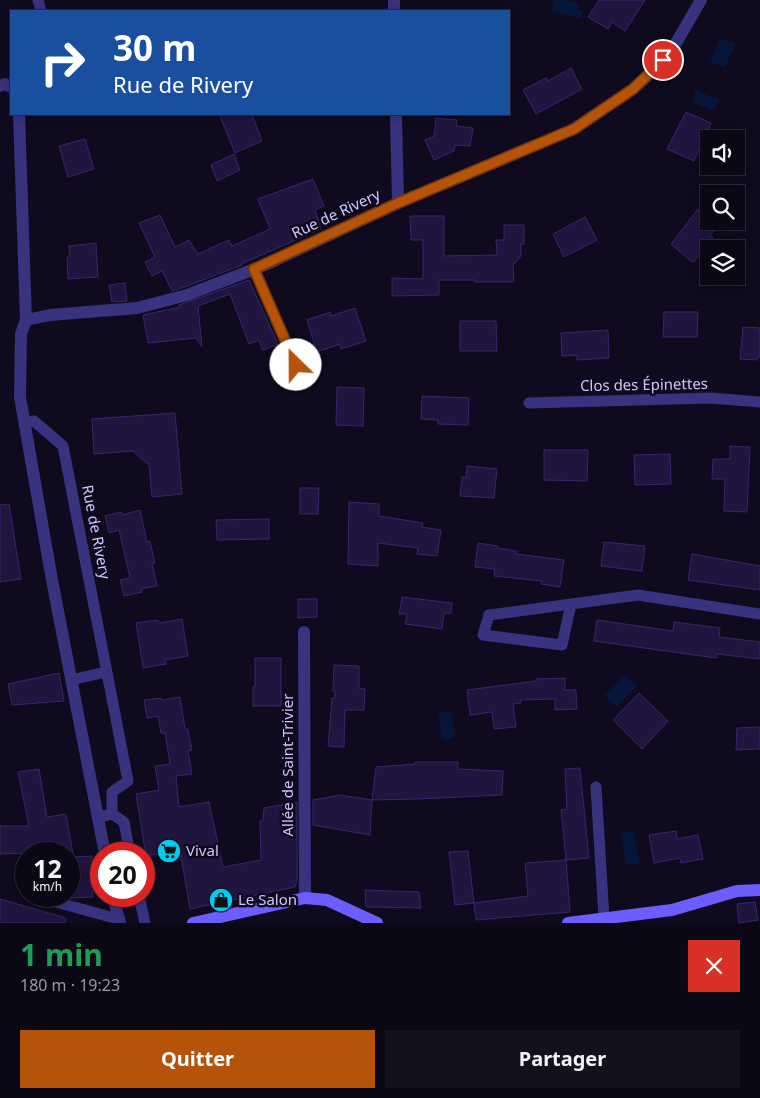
<!DOCTYPE html>
<html lang="fr">
<head>
<meta charset="utf-8">
<style>
  :root { --surface:#0b0816; --page:#14111f; --text:#f1f3f6; --muted:#9a9aa1; --line:#2b2935; --accent:#b45309 }
  body { margin:0; font-family:"Noto Sans",sans-serif; background:var(--page); color:var(--text); height:100vh; display:flex; flex-direction:column; font-size:19px; white-space:nowrap }
  * { box-sizing:border-box; margin:0 }
  p { font-size:16px; color:var(--muted) }
  .icon { flex:none; width:28px; height:28px; fill:none; stroke:currentColor; stroke-width:2; stroke-linecap:round; stroke-linejoin:round }
  .map { position:relative; height:923px; overflow:hidden }
  .side { display:flex; flex-direction:column; background:var(--surface); flex:1 }
  .side>* { flex:none }
  .banner { position:absolute; left:10px; top:10px; width:500px; height:105px; border-radius:0px; box-shadow:0 2px 12px #0003,0 0 0 1px var(--line); background:#1a4fa0; color:#fff; overflow:hidden }
  .controls { position:absolute; left:700px; top:130px; display:grid; gap:10px }
  .controls a { display:grid; place-items:center; width:45px; height:45px; border-radius:0px; background:var(--surface); box-shadow:0 2px 12px #0003,0 0 0 1px var(--line); font-size:25px }
  .speed { position:absolute; left:15px; top:842px; display:flex; gap:10px; font-size:25px; font-weight:700; text-align:center }
  .speed>* { display:grid; place-content:center; width:65px; height:65px; border-radius:50%; background:var(--surface); box-shadow:0 2px 12px #0003,0 0 0 1px var(--line); line-height:1 }
  .speed small { font-size:12px; font-weight:400 }
  .speed .limit { border:8px solid #d22; background:#fff; color:#111 }
  .pin { position:absolute; display:grid; place-items:center; width:42px; height:42px; color:#fff; margin:-21px; border:2px solid #fff; border-radius:50%; box-shadow:0 1px 5px #0007 }
  .me { position:absolute; width:55px; margin:-28px; rotate:337deg; stroke-linejoin:round; filter:drop-shadow(0 0 4px #0008) }
  .turn { display:flex; align-items:center; gap:18px; height:105px; padding:0 20px; font-size:22px }
  .turn .icon { width:65px; height:65px; stroke-width:2.5 }
  .turn b { display:block; font-size:35px; line-height:42px }
  .round { display:grid; place-items:center; flex:none; width:52px; height:52px; border-radius:0px; background:var(--page) }
  .summary { display:flex; align-items:center; justify-content:space-between; height:85px; padding:0 20px }
  h1 { font-size:30px; font-weight:700; line-height:38px; color:#1e9e55 }
  .primary-button { display:flex; gap:10px; margin-top:auto; padding:10px 20px }
  .primary-button a { flex:1; height:58px; border-radius:0px; background:var(--accent); color:#fff; font-size:20px; font-weight:700; line-height:58px; text-align:center }
  .primary-button a+a { background:var(--page); color:var(--text) }
  .map>svg:first-child { display:block }
  .water { fill:#06163b }
  .building { fill:#20153f; stroke:#38266d }
  .lines { fill:none; stroke-linecap:round; stroke-linejoin:round }
  .lane { stroke:#39327f; stroke-width:11 }
  .street { stroke:#39327f; stroke-width:12 }
  .secondary { stroke:#6b5dff; stroke-width:12 }
  .route-casing { stroke:#753606; stroke-width:12 }
  .route { stroke:#b45309; stroke-width:9 }
  .labels { text-anchor:middle; stroke-width:5; stroke-linejoin:round; paint-order:stroke }
  .street-label { font-size:15px; fill:#d0c6ff; stroke:#0f0a1d }
  .poi-label { font-size:15px; fill:#d0c6ff; stroke:#0f0a1d; text-anchor:start }
</style>
</head>
<body>
<div class="map">
<svg width="760" height="923" viewBox="0 0 760 923">
  <rect width="100%" height="100%" fill="#0f0a1d"/>
  <g class="water">
    <polygon points="554,0 565,0 580,4 578,9 583,11 581,19 551,11"/>
    <polygon points="720,38 735,44 725,68 710,62"/>
    <polygon points="696,90 719,100 714,111 692,102"/>
    <polygon points="625,674 637,685 617,706 610,703 605,695"/>
    <polygon points="452,711 455,737 446,741 441,738 439,712"/>
    <polygon points="634,831 639,863 626,865 621,833"/>
  </g>
  <g class="building">
    <polygon points="599,0 645,0 625,31 612,22 608,29 588,17"/>
    <polygon points="571,68 582,89 536,114 523,90 546,78 548,81"/>
    <polygon points="686,112 711,123 694,161 667,149"/>
    <polygon points="219,114 252,114 262,141 235,153"/>
    <polygon points="436,118 457,120 456,126 473,128 470,146 455,145 454,151 434,160 425,140 434,136"/>
    <polygon points="85,139 94,169 68,177 59,146"/>
    <polygon points="234,154 240,170 217,181 211,165"/>
    <polygon points="313,179 324,206 315,210 321,229 241,264 242,265 185,287 172,291 162,271 152,276 145,262 155,257 139,223 160,215 175,247 189,240 198,254 229,240 232,246 270,229 258,199"/>
    <polygon points="698,209 709,218 709,221 713,221 719,225 710,235 713,238 693,263 671,244"/>
    <polygon points="410,216 444,216 444,256 497,255 496,240 504,240 504,225 524,225 524,244 521,244 521,256 513,265 514,282 475,282 475,280 439,280 439,295 392,296 392,278 423,279 423,240 411,240"/>
    <polygon points="585,217 597,240 564,257 553,234"/>
    <polygon points="96,243 98,277 68,279 67,257 70,257 69,246"/>
    <polygon points="249,280 278,344 263,350 259,340 249,344 230,294 198,306 202,347 196,338 148,343 143,315 180,307 179,305"/>
    <polygon points="125,283 127,301 112,302 109,285"/>
    <polygon points="355,308 366,341 341,349 340,344 317,352 307,320 330,312 331,316"/>
    <polygon points="664,312 698,312 697,337 663,337"/>
    <polygon points="460,321 496,321 497,351 460,351"/>
    <polygon points="743,327 760,328 760,357 758,357 757,360 740,359"/>
    <polygon points="608,330 609,358 577,360 577,355 562,356 561,333"/>
    <polygon points="337,387 364,388 363,426 336,425"/>
    <polygon points="422,396 469,398 468,425 438,424 438,420 421,419"/>
    <polygon points="175,413 182,494 152,497 149,465 133,451 94,454 92,419"/>
    <polygon points="730,446 750,447 747,512 724,511 725,479 712,479 713,459 730,459"/>
    <polygon points="544,450 588,450 587,481 544,480"/>
    <polygon points="670,454 671,484 635,485 634,455"/>
    <polygon points="467,466 497,469 494,498 460,496 462,477 466,478"/>
    <polygon points="300,488 319,488 318,514 300,514"/>
    <polygon points="349,502 379,504 379,516 423,523 422,527 441,530 437,556 417,554 418,548 378,543 378,566 348,564"/>
    <polygon points="9,504 21,579 0,582 0,505"/>
    <polygon points="140,510 147,542 150,541 155,563 152,563 157,586 141,589 142,592 124,596 120,580 130,578 119,530 109,533 105,516 121,512 122,515"/>
    <polygon points="269,519 269,539 217,540 216,520"/>
    <polygon points="604,542 645,546 642,571 601,566"/>
    <polygon points="478,543 498,546 498,548 516,551 516,554 564,560 560,587 541,584 542,581 494,576 495,569 475,567"/>
    <polygon points="692,554 760,566 760,590 688,580"/>
    <polygon points="402,597 452,603 451,613 444,613 442,629 405,624 407,614 399,614"/>
    <polygon points="298,599 317,599 317,617 298,618"/>
    <polygon points="182,619 188,656 165,660 166,664 143,668 136,623 158,620 159,623"/>
    <polygon points="597,620 673,631 674,622 720,628 719,637 760,642 760,659 717,654 716,658 594,641"/>
    <polygon points="255,658 281,658 281,706 253,706 253,687 255,687"/>
    <polygon points="334,665 359,666 359,688 365,689 364,710 345,710 344,747 328,746 332,698 335,698 335,691 333,691"/>
    <polygon points="59,673 64,701 12,705 8,684"/>
    <polygon points="565,678 565,690 576,690 577,709 555,710 555,699 521,700 521,703 513,704 516,727 494,729 492,712 470,715 467,690 536,681 536,679"/>
    <polygon points="639,693 668,721 642,749 613,720"/>
    <polygon points="180,697 185,729 188,729 192,750 188,751 192,774 176,776 179,807 209,802 223,867 261,860 260,821 263,821 264,808 297,802 297,881 295,887 190,909 180,850 146,856 136,794 159,790 155,766 170,764 165,733 161,733 158,716 147,718 144,700 161,698 162,700"/>
    <polygon points="760,727 760,749 736,750 737,728"/>
    <polygon points="415,762 458,762 458,769 503,771 502,795 417,799 372,800 370,835 313,825 313,800 340,795 372,800 376,767 415,764"/>
    <polygon points="580,768 589,858 566,860 561,810 567,809 565,769"/>
    <polygon points="39,769 47,817 66,814 73,854 34,853 0,854 0,826 29,826 18,772"/>
    <polygon points="676,831 677,839 698,835 703,859 681,863 680,858 654,863 649,835"/>
    <polygon points="468,851 474,903 455,905 449,852"/>
    <polygon points="92,856 93,897 69,898 69,857"/>
    <polygon points="566,860 570,912 476,920 474,903 528,896 525,863"/>
    <polygon points="365,890 419,892 421,908 366,907"/>
    <polygon points="0,899 66,918 65,923 0,923"/>
    <polygon points="755,902 758,920 739,923 737,904"/>
  </g>
  <g class="lines">
    <g class="lane">
      <polyline points="38,0 41,11"/>
      <polyline points="254,269 296,365"/>
      <polyline points="529,403 711,398 760,402"/>
      <polyline points="25,422 34,421 63,446 128,781 112,792 112,814"/>
      <polyline points="571,604 562,645 483,635 489,615 638,595 760,614"/>
      <polyline points="71,680 106,672"/>
      <polyline points="596,787 604,918"/>
      <polyline points="98,817 112,814 124,822 130,854"/>
      <polyline points="34,896 118,919"/>
      <polyline points="139,896 145,923"/>
    </g>
    <g class="street">
      <polyline points="394,0 394,11"/>
      <polyline points="0,86 5,84 11,87"/>
      <polyline points="19,114 26,320"/>
      <polyline points="396,114 398,203"/>
      <polyline points="304,632 305,898"/>
      <polyline points="105,854 52,580 20,397 21,334 26,320 50,315 137,308 187,295 265,265 398,203 574,129 633,89 655,69 672,50 701,0"/>
      <polyline points="113,896 120,923"/>
    </g>
    <g class="secondary">
      <polyline points="193,923 305,898 327,900 377,923"/>
      <polyline points="568,923 672,910 737,891 760,890"/>
    </g>
  </g>
  <g class="lines">
    <g class="route-casing">
      <polyline id="route" points="296,365 254,269 398,203 574,129 633,89 663,60"/>
    </g>
    <use href="#route" class="route"/>
  </g>
  <defs>
    <g id="supermarket-disc" transform="scale(1.25)"><circle r="9.5" fill="#00cbf1" stroke="#0f0a1d"/><path d="M-6-5.5h2.5l.6 2H6L4.5 2H-2.5L-4.4-4H-6ZM-1.5 3.2a1.3 1.3 0 1 0 .1 0ZM3 3.2a1.3 1.3 0 1 0 .1 0Z" fill="#111"/></g>
    <g id="shop-disc" transform="scale(1.25)"><circle r="9.5" fill="#00cbf1" stroke="#0f0a1d"/><path d="M-5-2.5h2.3a2.7 3.5 0 0 1 5.4 0H5L5.5 6h-11ZM-1.5-2.5h3a1.5 2.3 0 0 0-3 0Z" fill="#111"/></g>
  </defs>
  <g fill-rule="evenodd">
    <use href="#supermarket-disc" x="169" y="851"/>
    <use href="#shop-disc" x="221" y="900"/>
  </g>
  <g class="labels">
    <g class="street-label">
      <text transform="translate(336 214) rotate(-25)" y="5">Rue de Rivery</text>
      <text transform="translate(644 385) rotate(-1)" y="5">Clos des Épinettes</text>
      <text transform="translate(96 532) rotate(79)" y="5">Rue de Rivery</text>
      <text transform="translate(288 765) rotate(-90)" y="5">Allée de Saint-Trivier</text>
    </g>
    <g class="poi-label">
      <text x="186" y="856">Vival</text>
      <text x="238" y="905">Le Salon</text>
    </g>
  </g>
</svg>
<div class="controls">
<a><svg class="icon" aria-label="sound" viewBox="0 0 24 24"><path d="M4 9h4l5-4v14l-5-4H4zM17 9q2 3 0 6"/></svg></a>
<a><svg class="icon" aria-label="search" viewBox="0 0 24 24"><circle cx="10" cy="10" r="6"/><path d="M15 15l6 6"/></svg></a>
<a><svg class="icon" aria-label="layers" viewBox="0 0 24 24"><path d="M12 4l9 5-9 5-9-5zM3 14l9 5 9-5"/></svg></a>
</div>
<div class="speed"><div>12<small>km/h</small></div><div class="limit">20</div></div>
<div class="pin" style="left:663px;top:60px;background:#d93025"><svg class="icon" aria-label="arrive" viewBox="0 0 24 24"><path d="M6 21V4h12l-3 4 3 4H6"/></svg></div>
<svg class="me" style="left:296px;top:365px" viewBox="-20 -20 40 40"><circle r="19" fill="#fff"/><path d="M0-13L10 11 0 6-10 11z" fill="#b45309"/></svg>
<div class="banner">
<div class="turn"><svg class="icon" aria-label="right" viewBox="0 0 24 24"><path d="M7 20v-9h11M14 6l5 5-5 5"/></svg><div><b>30 m</b>Rue de Rivery</div></div>
</div>
</div>
<section class="side">
<div class="summary"><div><h1>1 min</h1><p>180 m · 19:23</p></div><a class="round" style="background:#d93025;color:#fff"><svg class="icon" aria-label="close" viewBox="0 0 24 24"><path d="M6 6l12 12M18 6L6 18"/></svg></a></div>
<div class="primary-button"><a>Quitter</a><a>Partager</a></div>
</section>
</body>
</html>
